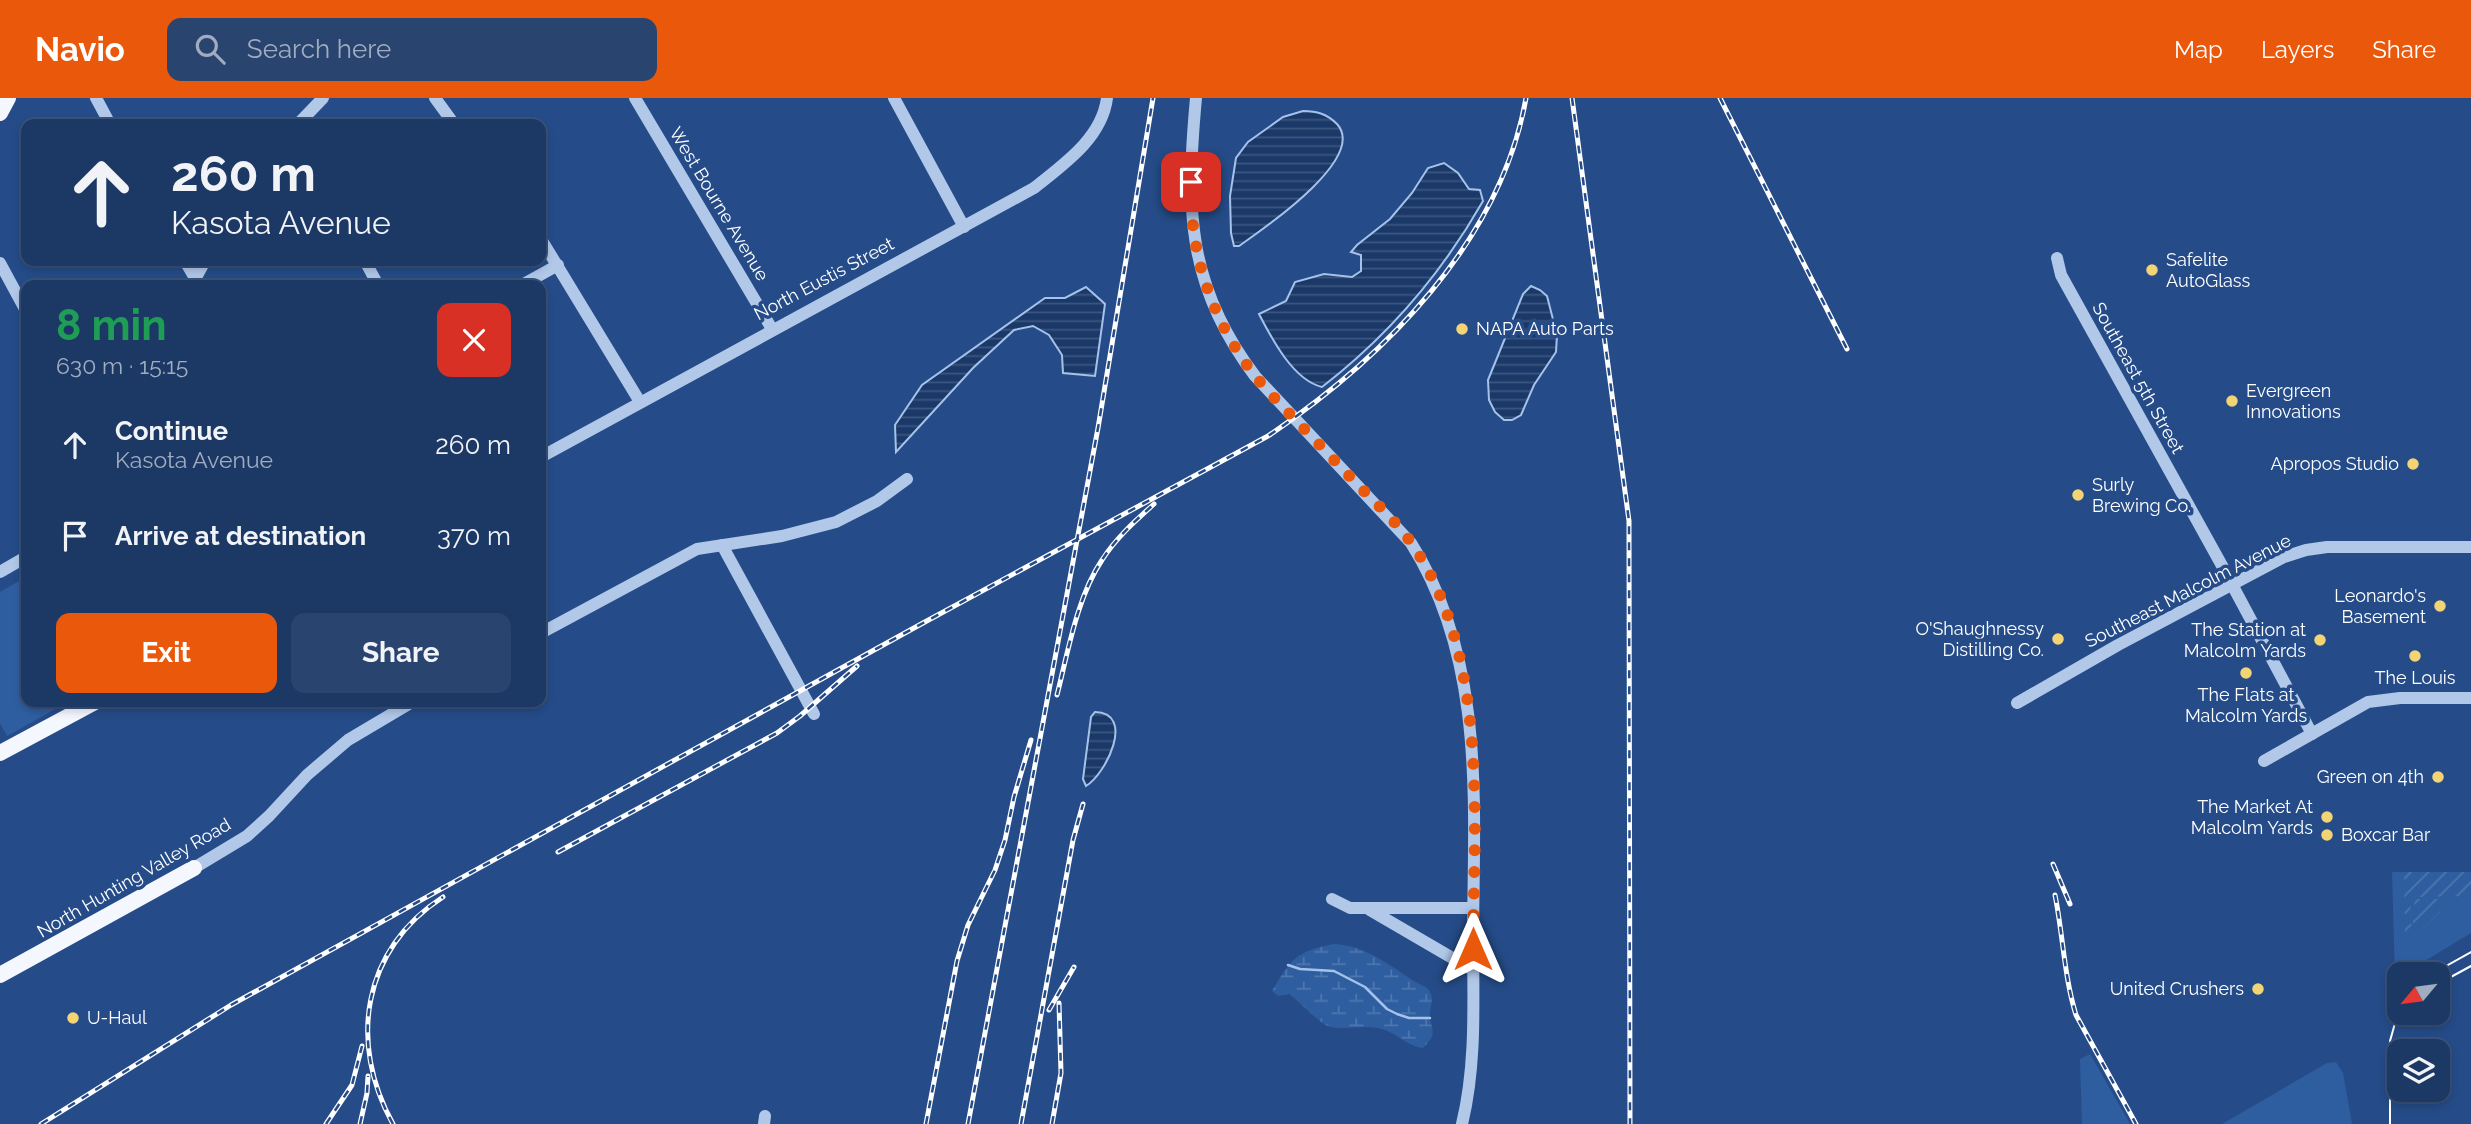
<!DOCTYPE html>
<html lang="en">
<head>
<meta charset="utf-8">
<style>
  :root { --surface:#1c3966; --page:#29446f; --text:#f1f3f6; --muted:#a0acbf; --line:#3a537a; --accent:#ea580c }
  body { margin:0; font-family:Raleway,sans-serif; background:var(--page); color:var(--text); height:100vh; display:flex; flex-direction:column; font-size:26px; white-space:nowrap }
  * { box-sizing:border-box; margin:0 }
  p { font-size:23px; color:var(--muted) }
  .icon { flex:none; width:38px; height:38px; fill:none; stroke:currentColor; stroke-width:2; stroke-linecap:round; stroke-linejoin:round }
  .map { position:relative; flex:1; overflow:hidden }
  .details { position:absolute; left:21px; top:182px; width:525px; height:427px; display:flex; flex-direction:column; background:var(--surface); border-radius:14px; box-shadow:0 4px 10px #0003,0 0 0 2px var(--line) }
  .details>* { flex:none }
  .banner { position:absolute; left:21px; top:21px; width:525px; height:147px; border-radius:14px; box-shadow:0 4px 10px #0003,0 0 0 2px var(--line); background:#1c3966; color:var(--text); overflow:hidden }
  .needle { width:46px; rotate:241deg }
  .controls { position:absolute; left:2387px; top:864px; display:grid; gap:14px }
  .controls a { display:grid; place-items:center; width:63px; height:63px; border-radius:14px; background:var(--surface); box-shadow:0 4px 10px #0003,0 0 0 2px var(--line); font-size:35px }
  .pin { position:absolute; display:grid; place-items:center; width:60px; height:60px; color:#fff; margin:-30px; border-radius:14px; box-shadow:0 4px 10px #0006 }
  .me { position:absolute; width:77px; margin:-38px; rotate:0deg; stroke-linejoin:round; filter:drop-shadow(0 0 5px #0008) }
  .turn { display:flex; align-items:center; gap:24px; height:147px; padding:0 35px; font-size:32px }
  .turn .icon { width:91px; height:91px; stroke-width:2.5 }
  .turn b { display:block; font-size:49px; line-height:60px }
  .round { display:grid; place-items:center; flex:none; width:74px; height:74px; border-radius:14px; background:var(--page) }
  .summary { display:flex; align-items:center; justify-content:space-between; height:119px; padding:0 35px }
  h1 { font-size:42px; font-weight:700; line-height:52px; color:#1e9e55 }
  .action { display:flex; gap:14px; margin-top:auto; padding:14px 35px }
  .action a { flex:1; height:80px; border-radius:14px; background:var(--accent); color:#fff; font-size:28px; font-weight:700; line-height:80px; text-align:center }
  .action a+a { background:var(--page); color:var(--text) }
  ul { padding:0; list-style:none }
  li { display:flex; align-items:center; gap:21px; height:91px; padding:0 35px }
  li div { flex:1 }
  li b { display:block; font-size:26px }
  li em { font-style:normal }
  header { display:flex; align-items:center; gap:42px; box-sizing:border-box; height:98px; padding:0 35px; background:var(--accent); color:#fff }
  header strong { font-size:33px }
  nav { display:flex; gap:38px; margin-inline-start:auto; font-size:24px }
  .search { width:490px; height:63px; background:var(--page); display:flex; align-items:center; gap:18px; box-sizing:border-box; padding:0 24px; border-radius:14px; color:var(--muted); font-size:26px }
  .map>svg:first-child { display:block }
  .wetland { fill:url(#wetland-marsh) }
  .park { fill:#2f5ea0 }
  .garden { fill:url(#garden-furrows) }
  .water { fill:url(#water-rules); stroke:#a5c2ea; stroke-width:2 }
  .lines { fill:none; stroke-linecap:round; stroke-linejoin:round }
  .stream { stroke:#a5c2ea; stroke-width:2.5 }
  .minor { stroke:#b1c8e9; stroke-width:12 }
  .major { stroke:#f4f8fe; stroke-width:16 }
  .tram { stroke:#fff; stroke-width:2 }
  .rail-casing { stroke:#fff; stroke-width:5 }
  .rail { stroke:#254c88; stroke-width:2.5; stroke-dasharray:8; stroke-linecap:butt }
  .route { stroke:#ea580c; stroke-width:12; stroke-dasharray:0 21.6 }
  .poi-dot { fill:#f3d475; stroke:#254c88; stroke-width:2.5 }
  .labels { text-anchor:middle; stroke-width:7; stroke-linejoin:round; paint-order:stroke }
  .street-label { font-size:18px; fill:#fff; stroke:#254c88 }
  .poi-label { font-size:18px; fill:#fff; stroke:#254c88; text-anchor:end }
</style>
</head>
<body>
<header>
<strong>Navio</strong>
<div class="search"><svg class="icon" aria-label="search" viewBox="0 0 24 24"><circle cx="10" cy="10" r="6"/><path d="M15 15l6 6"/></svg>Search here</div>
<nav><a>Map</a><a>Layers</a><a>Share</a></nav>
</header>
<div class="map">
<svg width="2471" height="1026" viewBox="0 0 2471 1026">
  <defs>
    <pattern id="wetland-marsh" width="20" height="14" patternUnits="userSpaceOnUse" patternTransform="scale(1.75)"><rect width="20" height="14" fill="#2f5ea0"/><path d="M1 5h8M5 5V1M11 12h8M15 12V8" fill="none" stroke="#4e76ae"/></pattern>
    <pattern id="garden-furrows" width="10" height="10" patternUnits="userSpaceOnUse" patternTransform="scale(1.75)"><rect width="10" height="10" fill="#2f5ea0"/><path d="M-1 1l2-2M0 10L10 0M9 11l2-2" fill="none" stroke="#4e76ae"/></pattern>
    <pattern id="water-rules" width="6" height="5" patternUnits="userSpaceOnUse" patternTransform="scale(1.75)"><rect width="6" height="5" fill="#1a3868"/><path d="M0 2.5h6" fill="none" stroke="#3c567f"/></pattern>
  </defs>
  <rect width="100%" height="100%" fill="#254c88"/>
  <path class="wetland" d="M1334 846C1365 848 1387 865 1412 882 1416 885 1423 887 1427 890 1437 900 1428 911 1430 921 1434 937 1435 937 1423 950 1406 948 1395 933 1378 930 1361 927 1342 933 1328 928 1319 925 1299 903 1289 896L1278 898 1272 893C1292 860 1295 854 1334 846Z"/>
  <g class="park">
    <polygon points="26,479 26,604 68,604 7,638 0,625 0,494"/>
    <polygon points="2392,774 2471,774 2471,835 2395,881"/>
    <polygon points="2090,956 2130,1026 2082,1026 2080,961"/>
    <polygon points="2336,964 2343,975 2352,1026 2222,1026 2327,965"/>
  </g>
  <g class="garden">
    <path d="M2404 774H2471V798L2414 799C2408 812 2409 821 2414 834H2405Z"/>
    <path d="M2416 801H2440V814L2419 834C2409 825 2412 812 2416 801Z"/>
  </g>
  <g class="water">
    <path d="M1303 13C1317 13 1327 16 1337 26 1368 60 1263 131 1239 148H1234L1231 135 1230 98 1236 60 1248 44 1283 19Z"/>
    <path d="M1444 65 1458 75 1469 91 1480 92 1483 103C1442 175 1388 238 1322 289 1293 282 1272 241 1259 216L1286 203 1295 184 1324 176 1352 179 1361 173V157L1351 154 1357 147 1390 121 1412 95 1428 70Z"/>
    <polygon points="1531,188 1540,192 1547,198 1557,237 1556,254 1534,287 1521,317 1512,322 1504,322 1495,314 1489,302 1488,282 1523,196"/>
    <polygon points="1086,189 1105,206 1095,278 1063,275 1062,257 1049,237 1033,228 1014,232 973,270 896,354 895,327 922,287 1045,200 1065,200"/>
    <path d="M1095 614C1136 615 1106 676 1086 688L1083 681 1091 619Z"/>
  </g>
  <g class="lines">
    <polyline class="stream" points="1288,867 1300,871 1334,873 1365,889 1387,911 1397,916 1409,920 1430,920"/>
    <g class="minor">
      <polyline points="96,0 110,26"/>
      <polyline points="435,0 454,26"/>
      <polyline points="635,0 772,231"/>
      <polyline points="894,0 964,129"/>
      <path d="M1196 0C1186 109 1186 187 1255 278L1411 445C1485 562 1474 703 1473 836 1473 899 1477 965 1462 1026"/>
      <polyline points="298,26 323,0"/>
      <polyline points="541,141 640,304"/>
      <polyline points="2057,160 2061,177 2220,464 2312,636"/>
      <polyline points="185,163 199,187"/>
      <polyline points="365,163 378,187"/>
      <polyline points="0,165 26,213"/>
      <polyline points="195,181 205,163"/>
      <polyline points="522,187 558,167"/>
      <path d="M541 359 1034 90C1064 66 1102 40 1107 0"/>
      <polyline points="722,447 814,616"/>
      <polyline points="0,474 26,459"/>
      <polyline points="541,535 697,451 782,438 836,424 877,403 907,381"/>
      <polyline points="2017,605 2118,547 2284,459 2306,452 2327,449 2471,449"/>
      <polyline points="2264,663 2368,604 2400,600 2471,600"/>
      <polyline points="194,770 247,738 269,718 307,677 348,642 412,604"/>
      <polyline points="1332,801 1350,810 1473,810"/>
      <polyline points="1370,812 1473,872"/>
      <polyline points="764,1026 765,1018"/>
    </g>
    <g class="major">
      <polyline points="0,15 8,0"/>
      <polyline points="0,655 95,604"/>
      <polyline points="0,877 194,770"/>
    </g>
    <g class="tram">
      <polyline points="2430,877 2471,854"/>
      <polyline points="2438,886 2471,868"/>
      <polyline points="2390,1026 2390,943 2399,911"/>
    </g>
    <g class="rail-casing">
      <g id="rail">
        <polyline points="1572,0 1629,423 1630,1026"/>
        <polyline points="1720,0 1847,251"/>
        <path d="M1057 597C1068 554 1077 499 1102 462 1116 440 1135 423 1154 406"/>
        <polyline points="558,754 777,635 800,618 857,568"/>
        <polyline points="2053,766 2070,806"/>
        <path d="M2055 797C2063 837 2064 878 2076 917L2136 1026"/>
        <polyline points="1049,912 1074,869"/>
        <path d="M41 1026 231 907 923 525 1268 338C1384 260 1501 143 1526 0"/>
        <polyline points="326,1026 352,987 362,948"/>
        <polyline points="360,1026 367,995 368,978"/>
        <path d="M393 1026C348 945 362 851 443 799"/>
        <polyline points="926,1026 957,863 968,827 995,772 1005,742 1014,699 1031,642"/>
        <polyline points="968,1026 1098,330 1153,0"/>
        <polyline points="1021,1026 1073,742 1083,706"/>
        <polyline points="1052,1026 1061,975 1059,905"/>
      </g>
    </g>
    <use href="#rail" class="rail"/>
  </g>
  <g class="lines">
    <path class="route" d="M1191 84C1189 160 1215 233 1266 291 1295 322 1325 352 1354 383 1374 403 1396 423 1412 446 1489 557 1474 722 1473 851"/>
  </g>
  <g class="poi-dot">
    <circle cx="2152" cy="172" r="7"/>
    <circle cx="1462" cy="231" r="7"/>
    <circle cx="2232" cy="303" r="7"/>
    <circle cx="2413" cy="366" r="7"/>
    <circle cx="2078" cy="397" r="7"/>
    <circle cx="2440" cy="508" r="7"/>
    <circle cx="2058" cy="541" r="7"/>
    <circle cx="2320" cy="542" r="7"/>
    <circle cx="2415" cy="558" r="7"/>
    <circle cx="2246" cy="575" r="7"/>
    <circle cx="2438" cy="679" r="7"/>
    <circle cx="2327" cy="719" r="7"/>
    <circle cx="2327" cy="737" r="7"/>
    <circle cx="2258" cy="891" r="7"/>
    <circle cx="73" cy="920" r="7"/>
  </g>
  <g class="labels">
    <g class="street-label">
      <text transform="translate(719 106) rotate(59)" y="6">West Bourne Avenue</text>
      <text transform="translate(824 181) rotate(-28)" y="6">North Eustis Street</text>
      <text transform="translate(2138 280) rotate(61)" y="6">Southeast 5th Street</text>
      <text transform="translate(2188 493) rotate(-27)" y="6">Southeast Malcolm Avenue</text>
      <text transform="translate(134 780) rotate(-30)" y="6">North Hunting Valley Road</text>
    </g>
    <g class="poi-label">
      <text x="2166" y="168" text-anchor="start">Safelite<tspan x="2166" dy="21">AutoGlass</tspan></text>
      <text x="1476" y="237" text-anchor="start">NAPA Auto Parts</text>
      <text x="2246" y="299" text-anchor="start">Evergreen<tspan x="2246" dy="21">Innovations</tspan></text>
      <text x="2399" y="372">Apropos Studio</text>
      <text x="2092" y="393" text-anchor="start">Surly<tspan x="2092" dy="21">Brewing Co.</tspan></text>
      <text x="2426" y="504">Leonardo's<tspan x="2426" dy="21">Basement</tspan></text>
      <text x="2044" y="537">O'Shaughnessy<tspan x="2044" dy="21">Distilling Co.</tspan></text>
      <text x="2306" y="538">The Station at<tspan x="2306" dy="21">Malcolm Yards</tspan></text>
      <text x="2415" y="586" text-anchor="middle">The Louis</text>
      <text x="2246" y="603" text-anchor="middle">The Flats at<tspan x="2246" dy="21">Malcolm Yards</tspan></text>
      <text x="2424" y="685">Green on 4th</text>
      <text x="2313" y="715">The Market At<tspan x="2313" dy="21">Malcolm Yards</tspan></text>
      <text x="2341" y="743" text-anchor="start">Boxcar Bar</text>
      <text x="2244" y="897">United Crushers</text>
      <text x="87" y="926" text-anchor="start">U-Haul</text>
    </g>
  </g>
</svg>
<div class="controls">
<a><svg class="needle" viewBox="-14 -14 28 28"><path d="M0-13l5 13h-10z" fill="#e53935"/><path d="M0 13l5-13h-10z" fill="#a0acbf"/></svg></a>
<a><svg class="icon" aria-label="layers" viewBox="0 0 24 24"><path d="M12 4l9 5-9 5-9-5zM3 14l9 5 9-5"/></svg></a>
</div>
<div class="pin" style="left:1191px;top:84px;background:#d93025"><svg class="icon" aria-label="arrive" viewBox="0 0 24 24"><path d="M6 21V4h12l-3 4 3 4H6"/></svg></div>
<svg class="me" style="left:1473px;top:851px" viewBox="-20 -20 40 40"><path d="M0-17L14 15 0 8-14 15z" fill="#ea580c" stroke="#fff" stroke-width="4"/></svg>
<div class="banner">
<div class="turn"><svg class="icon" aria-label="ahead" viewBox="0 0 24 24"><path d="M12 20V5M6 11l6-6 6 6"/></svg><div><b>260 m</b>Kasota Avenue</div></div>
</div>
<section class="details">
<div class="summary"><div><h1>8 min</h1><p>630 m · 15:15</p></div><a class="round" style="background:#d93025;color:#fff"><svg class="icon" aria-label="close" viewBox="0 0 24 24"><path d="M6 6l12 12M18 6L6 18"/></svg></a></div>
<ul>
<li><svg class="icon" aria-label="ahead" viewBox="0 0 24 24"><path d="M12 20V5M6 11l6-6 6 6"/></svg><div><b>Continue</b><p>Kasota Avenue</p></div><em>260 m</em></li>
<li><svg class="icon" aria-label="arrive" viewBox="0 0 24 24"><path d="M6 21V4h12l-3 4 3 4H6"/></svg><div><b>Arrive at destination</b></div><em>370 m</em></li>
</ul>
<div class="action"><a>Exit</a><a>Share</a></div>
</section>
</div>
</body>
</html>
